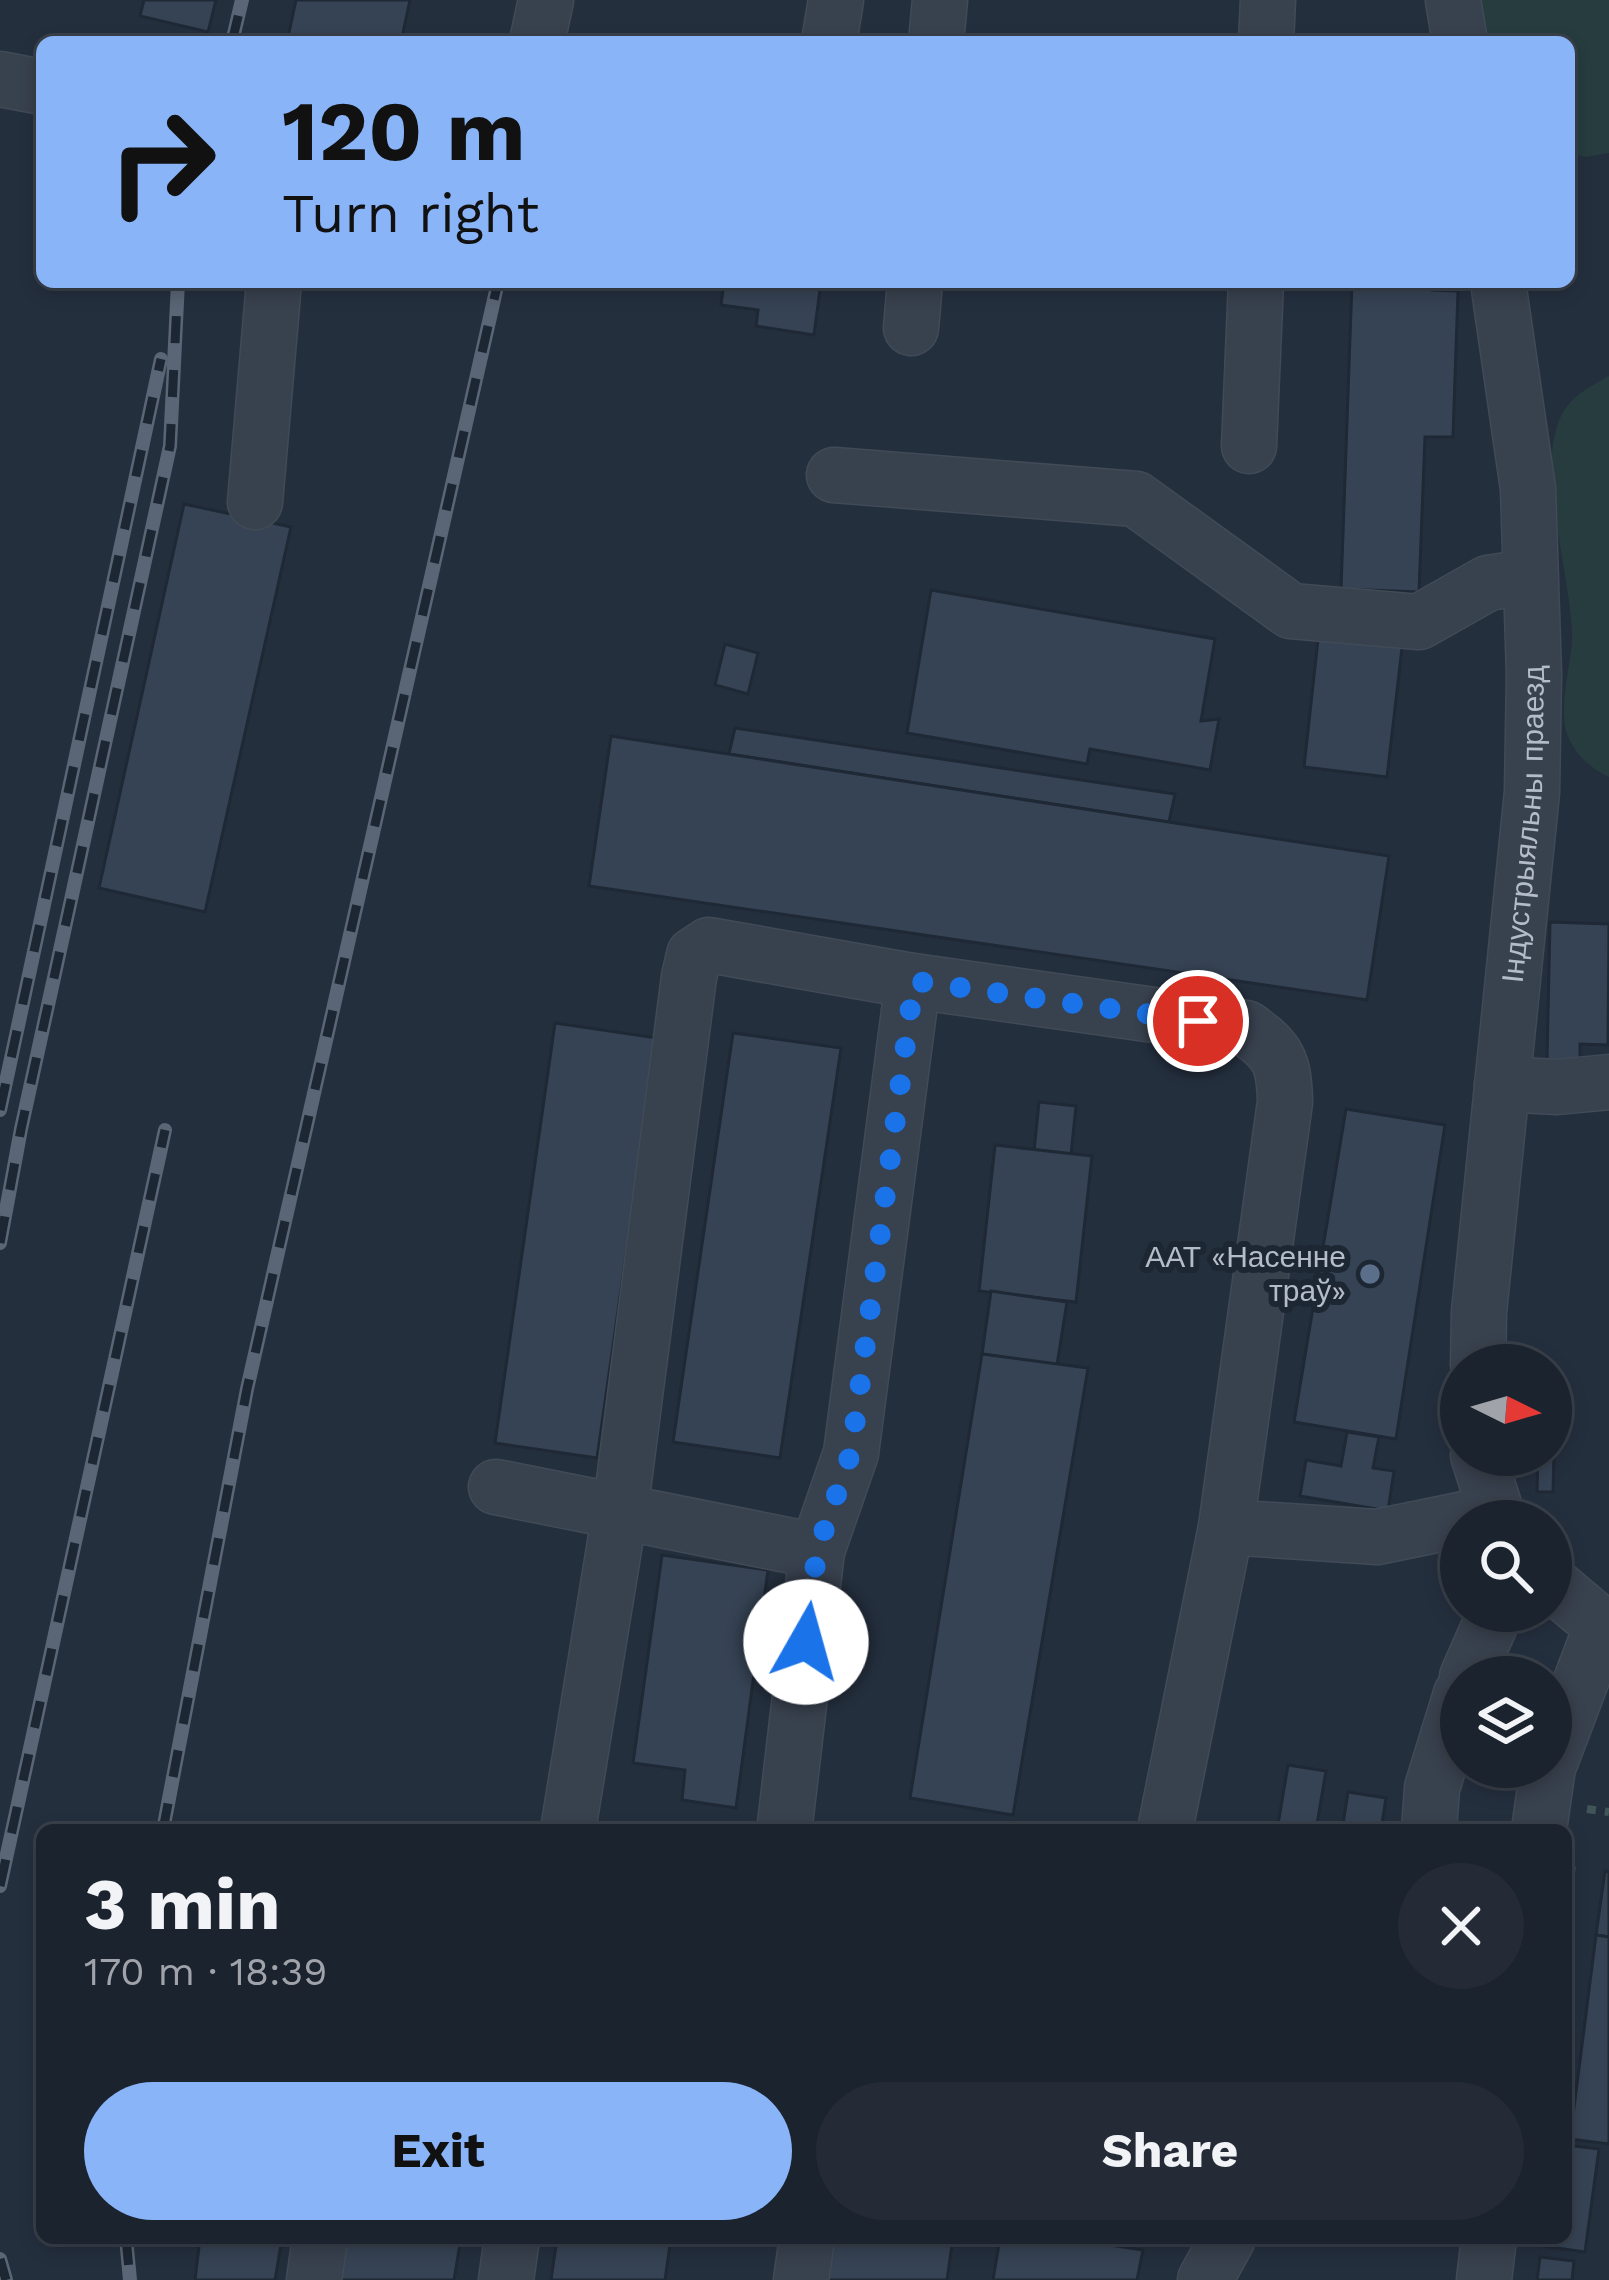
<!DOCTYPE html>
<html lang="en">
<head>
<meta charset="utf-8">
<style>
  :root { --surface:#1b232e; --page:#242b36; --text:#f1f3f6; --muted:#a0a4aa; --line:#39404a; --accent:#8ab4f8 }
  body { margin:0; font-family:"Work Sans",sans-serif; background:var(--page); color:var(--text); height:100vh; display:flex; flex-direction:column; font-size:45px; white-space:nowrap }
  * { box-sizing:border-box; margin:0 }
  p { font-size:39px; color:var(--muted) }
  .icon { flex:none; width:66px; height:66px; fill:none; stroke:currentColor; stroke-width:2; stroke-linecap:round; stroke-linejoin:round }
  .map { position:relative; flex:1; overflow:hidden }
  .details { position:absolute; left:36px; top:1824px; width:1536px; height:420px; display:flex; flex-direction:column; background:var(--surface); border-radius:18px; box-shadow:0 6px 18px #0003,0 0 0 3px var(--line) }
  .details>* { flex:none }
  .top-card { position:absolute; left:36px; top:36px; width:1539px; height:252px; border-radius:18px; box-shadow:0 6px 18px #0003,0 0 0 3px var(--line); background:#8ab4f8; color:#111; overflow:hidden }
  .needle { width:78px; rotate:95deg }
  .controls { position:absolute; left:1440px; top:1344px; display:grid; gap:24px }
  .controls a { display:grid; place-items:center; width:132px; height:132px; border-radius:50%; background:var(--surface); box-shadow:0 6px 18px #0003,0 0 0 3px var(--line); font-size:60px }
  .pin { position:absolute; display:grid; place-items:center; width:102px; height:102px; color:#fff; margin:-51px; border:6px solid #fff; border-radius:50%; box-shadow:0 3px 12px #0007 }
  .me { position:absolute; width:132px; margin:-66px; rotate:7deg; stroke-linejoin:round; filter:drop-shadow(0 0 9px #0008) }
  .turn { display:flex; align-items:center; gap:42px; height:252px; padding:0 48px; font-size:54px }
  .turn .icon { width:156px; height:156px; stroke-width:2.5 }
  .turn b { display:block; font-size:84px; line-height:102px }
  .round { display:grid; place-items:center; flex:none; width:126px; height:126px; border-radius:63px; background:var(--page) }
  .head { display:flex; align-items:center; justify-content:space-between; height:204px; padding:0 48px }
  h1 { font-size:72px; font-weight:700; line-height:90px }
  .button { display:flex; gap:24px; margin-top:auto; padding:24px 48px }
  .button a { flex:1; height:138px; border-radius:72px; background:var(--accent); color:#111; font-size:48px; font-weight:700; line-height:138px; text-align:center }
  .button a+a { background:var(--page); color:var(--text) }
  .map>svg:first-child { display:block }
  .green { fill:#263c3f }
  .building { fill:#364354; stroke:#1f2835; stroke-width:3 }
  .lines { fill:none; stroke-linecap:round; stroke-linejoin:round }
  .minor-casing { stroke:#414a57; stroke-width:57 }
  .path { stroke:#3f5557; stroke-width:8; stroke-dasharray:9 9; stroke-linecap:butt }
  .minor { stroke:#38414e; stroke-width:54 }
  .rail-casing { stroke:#5a6575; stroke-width:14 }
  .rail { stroke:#1d2633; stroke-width:9; stroke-dasharray:27; stroke-linecap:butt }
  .route { stroke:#1a73e8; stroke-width:21; stroke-dasharray:0 37.8 }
  .service-dot { fill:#5c6f8a; stroke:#1d2633; stroke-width:4.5 }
  .labels { text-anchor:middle; stroke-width:12; stroke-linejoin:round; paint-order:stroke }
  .street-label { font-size:30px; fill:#b4bcc9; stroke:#1d2633 }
  .poi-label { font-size:30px; fill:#b4bcc9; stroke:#1d2633; text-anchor:end }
</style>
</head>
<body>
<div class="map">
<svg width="1609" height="2280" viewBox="0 0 1609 2280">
  <rect width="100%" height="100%" fill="#242f3e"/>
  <g class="green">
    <polygon points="1476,0 1609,0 1609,153 1586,157 1569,153 1569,42 1478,42"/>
    <path d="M1609 376V777C1590 769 1572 751 1566 731 1559 701 1571 668 1572 638 1573 579 1531 459 1565 409 1574 395 1594 384 1609 376Z"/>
  </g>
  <g class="building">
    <polygon points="144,0 216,0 208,32 140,16"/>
    <polygon points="296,0 410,0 401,42 287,42"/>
    <polygon points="724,282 821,282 814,335 756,326 758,310 721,305"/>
    <polygon points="1352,282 1432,282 1432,290 1458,291 1453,437 1425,437 1419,592 1341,589"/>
    <polygon points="184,504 291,527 205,912 99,888"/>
    <polygon points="931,590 1215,639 1201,721 1219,719 1210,770 1090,749 1087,764 907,733"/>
    <polygon points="1320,621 1404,631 1387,777 1304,767"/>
    <polygon points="725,644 758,653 748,694 715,685"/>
    <polygon points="735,728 1175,794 1169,822 729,754"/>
    <polygon points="611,736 1389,856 1367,1000 589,886"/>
    <polygon points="1550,922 1609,924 1608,1045 1580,1044 1580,1061 1547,1060"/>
    <polygon points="555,1023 657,1038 597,1458 495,1443"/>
    <polygon points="733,1033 841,1048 780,1458 673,1442"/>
    <polygon points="1039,1102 1076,1106 1071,1155 1034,1151"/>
    <polygon points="1346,1109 1445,1125 1396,1439 1294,1422"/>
    <polygon points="995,1145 1092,1156 1076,1302 979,1291"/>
    <polygon points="991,1291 1067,1302 1057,1365 982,1354"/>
    <polygon points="982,1354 1088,1368 1013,1815 910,1798"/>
    <polygon points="1347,1432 1379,1437 1373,1468 1394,1471 1388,1511 1300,1496 1306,1460 1341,1466"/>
    <polygon points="1554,1453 1553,1492 1537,1492 1538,1455"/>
    <polygon points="662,1555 768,1570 736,1808 682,1800 685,1770 633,1763"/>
    <polygon points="1288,1765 1326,1771 1316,1830 1277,1830"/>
    <polygon points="1348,1792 1386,1798 1381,1830 1342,1830"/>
    <polygon points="1605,1871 1609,1872 1609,1937 1596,1935"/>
    <polygon points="1596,1935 1609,1937 1609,2144 1570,2139"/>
    <polygon points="1566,2145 1599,2149 1585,2252 1543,2246 1544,2238 1566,2238"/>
    <polygon points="200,2238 282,2238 275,2280 195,2280"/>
    <polygon points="345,2238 461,2238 454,2280 338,2280"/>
    <polygon points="557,2238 671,2238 665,2280 551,2280"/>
    <polygon points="832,2238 953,2238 947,2280 826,2280"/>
    <polygon points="1000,2238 1063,2238 1143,2250 1137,2280 993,2280"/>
    <polygon points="1540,2257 1574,2261 1572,2280 1537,2280"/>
  </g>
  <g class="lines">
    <g class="minor-casing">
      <g id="minor">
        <polyline points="1453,0 1460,42"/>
        <polyline points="537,42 546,0"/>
        <polyline points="829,42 836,0"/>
        <polyline points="936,42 940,0"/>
        <polyline points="1266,42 1268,0"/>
        <polyline points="0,79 42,87"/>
        <polyline points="911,328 915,282"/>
        <polyline points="1249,446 1256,282"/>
        <polyline points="834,475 1136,499 1291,611 1419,622 1488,583 1528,577"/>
        <polyline points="255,502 274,282"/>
        <polyline points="1502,1084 1557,1087 1609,1082"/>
        <path id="s1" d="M1478 1365 1479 1312 1532 792 1534 675 1528 489 1498 282"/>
        <polyline points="1478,1455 1499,1521"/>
        <polyline points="496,1487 817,1551"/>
        <polyline points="1551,1583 1609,1632"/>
        <polyline points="1467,1677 1496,1611"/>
        <polyline points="1551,1760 1601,1628"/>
        <polyline points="785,1824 817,1551 851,1453 913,981"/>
        <path d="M568 1830 620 1512 689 977 694 955 709 945 913 981 1246 1028C1279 1051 1284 1062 1285 1102L1226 1527 1377 1537 1494 1513"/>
        <polyline points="1165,1830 1226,1527"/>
        <polyline points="1429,1830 1432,1788 1461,1694"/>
        <polyline points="1539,1830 1548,1767"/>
        <polyline points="314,2280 320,2238"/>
        <polyline points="506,2280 512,2238"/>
        <polyline points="801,2280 807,2238"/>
        <polyline points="1205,2280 1228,2238"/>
        <polyline points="1484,2280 1489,2238"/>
      </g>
    </g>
    <g class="path">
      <polyline points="1587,1809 1609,1812"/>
      <polyline points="1566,1911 1573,1858"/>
    </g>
    <use href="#minor" class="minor"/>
    <g class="rail-casing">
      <g id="rail">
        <polyline points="232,42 242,0"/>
        <polyline points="0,1110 161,359"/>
        <polyline points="0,1243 21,1129 170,446 178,282"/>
        <polyline points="163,1830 247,1389 498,282"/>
        <polyline points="0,1886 165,1130"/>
        <polyline points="126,2238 130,2280"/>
        <polyline points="0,2259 6,2280"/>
      </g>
    </g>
    <use href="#rail" class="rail"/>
  </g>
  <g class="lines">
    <polyline class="route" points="806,1642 817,1551 851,1453 914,981 1198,1021"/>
  </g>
  <circle class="service-dot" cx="1370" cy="1274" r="12"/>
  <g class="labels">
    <g class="street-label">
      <text dy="10" stroke="none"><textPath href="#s1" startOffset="543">Індустрыяльны праезд</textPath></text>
    </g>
    <g class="poi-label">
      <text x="1346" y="1267">ААТ «Насенне<tspan x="1346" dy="34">траў»</tspan></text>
    </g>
  </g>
</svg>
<div class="controls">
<a><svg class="needle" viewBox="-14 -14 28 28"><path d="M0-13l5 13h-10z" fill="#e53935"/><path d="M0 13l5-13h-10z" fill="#a0a4aa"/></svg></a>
<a><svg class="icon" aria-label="search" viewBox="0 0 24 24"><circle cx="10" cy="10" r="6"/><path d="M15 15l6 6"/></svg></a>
<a><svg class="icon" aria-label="layers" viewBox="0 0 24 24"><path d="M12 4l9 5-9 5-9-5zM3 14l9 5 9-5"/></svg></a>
</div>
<div class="pin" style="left:1198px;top:1021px;background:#d93025"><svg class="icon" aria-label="arrive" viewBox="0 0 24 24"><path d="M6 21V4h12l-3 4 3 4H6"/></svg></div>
<svg class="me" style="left:806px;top:1642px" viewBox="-20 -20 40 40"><circle r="19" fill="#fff"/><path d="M0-13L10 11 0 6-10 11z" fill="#1a73e8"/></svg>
<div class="top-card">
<div class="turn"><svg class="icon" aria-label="right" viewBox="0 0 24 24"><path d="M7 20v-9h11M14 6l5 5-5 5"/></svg><div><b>120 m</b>Turn right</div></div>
</div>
<section class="details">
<div class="head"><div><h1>3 min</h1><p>170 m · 18:39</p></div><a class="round"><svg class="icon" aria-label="close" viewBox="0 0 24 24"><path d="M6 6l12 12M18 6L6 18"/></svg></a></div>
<div class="button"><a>Exit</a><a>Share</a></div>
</section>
</div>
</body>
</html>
